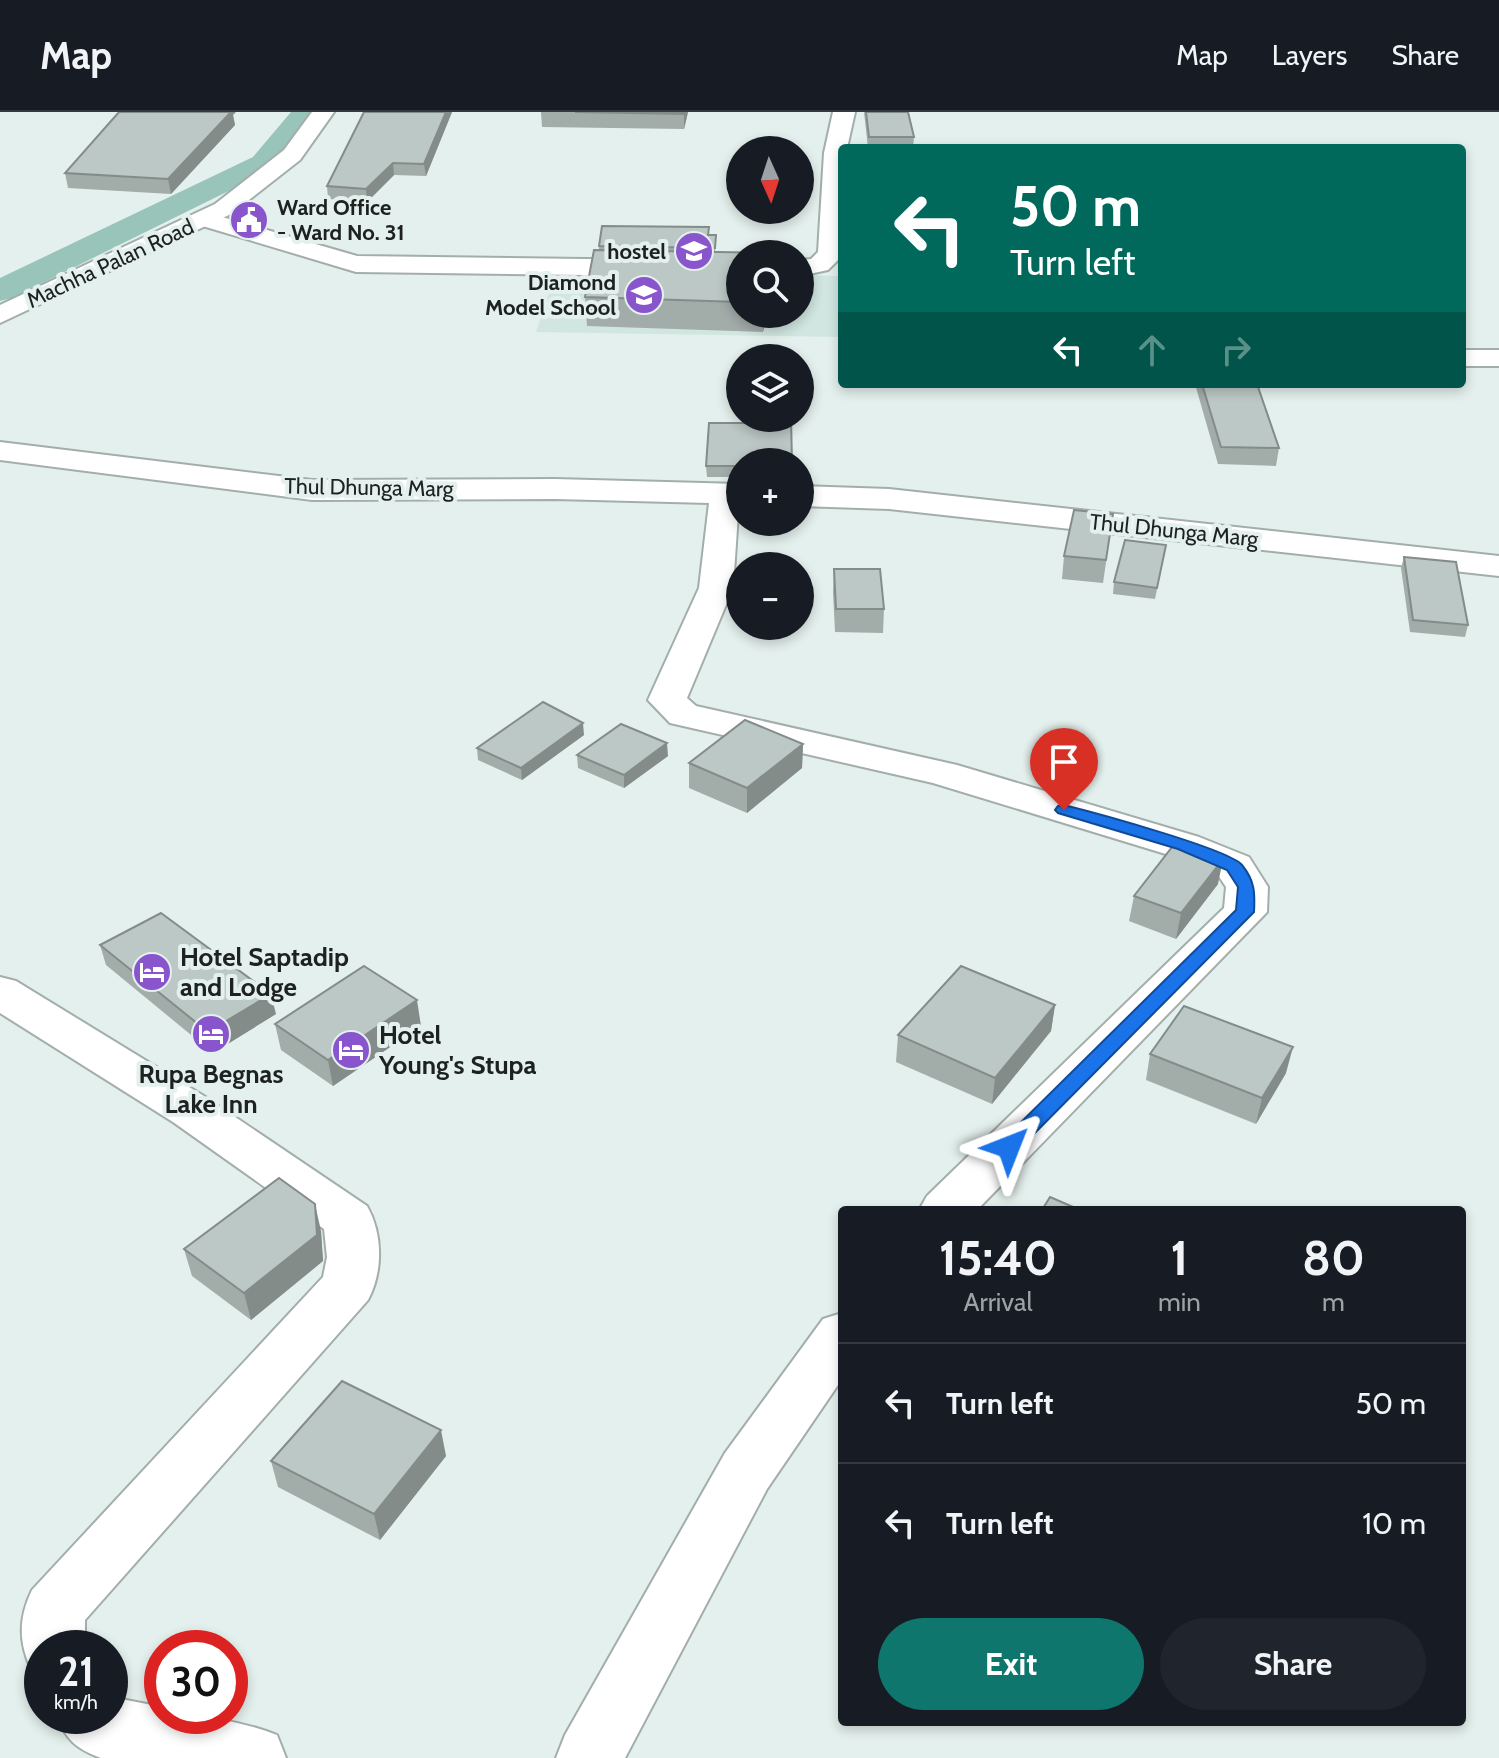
<!DOCTYPE html>
<html lang="en">
<head>
<meta charset="utf-8">
<style>
  :root { --surface:#171b24; --page:#20242c; --text:#f1f3f6; --muted:#9ea1a6; --line:#363941; --accent:#0f766e }
  body { margin:0; font-family:Cabin,sans-serif; background:var(--page); color:var(--text); height:100vh; display:flex; flex-direction:column; font-size:30px; white-space:nowrap }
  * { box-sizing:border-box; margin:0 }
  p { font-size:26px; color:var(--muted) }
  .icon { flex:none; width:44px; height:44px; fill:none; stroke:currentColor; stroke-width:2; stroke-linecap:round; stroke-linejoin:round }
  .map { position:relative; flex:1; overflow:hidden }
  .side { position:absolute; left:838px; top:1094px; width:628px; height:520px; display:flex; flex-direction:column; background:var(--surface); border-radius:8px; box-shadow:0 4px 12px #0003 }
  .side>* { flex:none }
  .top-card { position:absolute; left:838px; top:32px; width:628px; height:244px; border-radius:8px; box-shadow:0 4px 12px #0003; background:#00695c; color:#fff; overflow:hidden }
  .needle { width:52px; rotate:177deg }
  .buttons { position:absolute; left:726px; top:24px; display:grid; gap:16px }
  .buttons a { display:grid; place-items:center; width:88px; height:88px; border-radius:50%; background:var(--surface); box-shadow:0 4px 12px #0003; font-size:40px }
  .speed { position:absolute; left:24px; top:1518px; display:flex; gap:16px; font-size:40px; font-weight:700; text-align:center }
  .speed>* { display:grid; place-content:center; width:104px; height:104px; border-radius:50%; background:var(--surface); box-shadow:0 4px 12px #0003; line-height:1 }
  .speed small { font-size:20px; font-weight:400 }
  .speed .limit { border:12px solid #d22; background:#fff; color:#111 }
  .pin { position:absolute; display:grid; place-items:center; width:68px; height:68px; color:#fff; margin:-82px -34px; border-radius:50% 50% 50% 0; rotate:-45deg; box-shadow:0 0 8px #0007 }
  .pin .icon { rotate:45deg }
  .me { position:absolute; width:88px; margin:-44px; rotate:45deg; stroke-linejoin:round; filter:drop-shadow(0 0 6px #0008) }
  .turn { display:flex; align-items:center; gap:28px; height:168px; padding:0 40px; font-size:36px }
  .turn .icon { width:104px; height:104px; stroke-width:2.5 }
  .turn b { display:block; font-size:56px; line-height:68px }
  .lanes { display:flex; align-items:center; height:76px; padding:0 40px; background:#0003; justify-content:center; gap:40px; direction:ltr }
  .lanes .off { opacity:.35 }
  .eta { display:flex; justify-content:space-evenly; align-items:center; height:136px; text-align:center }
  .eta b { font-size:48px; font-weight:700; line-height:56px }
  .cta { display:flex; gap:16px; margin-top:auto; padding:16px 40px }
  .cta a { flex:1; height:92px; border-radius:48px; background:var(--accent); color:#fff; font-size:32px; font-weight:700; line-height:92px; text-align:center }
  .cta a+a { background:var(--page); color:var(--text) }
  ul { padding:0; list-style:none }
  li { display:flex; align-items:center; gap:24px; height:120px; padding:0 40px; border-top:2px solid var(--line) }
  li div { flex:1 }
  li b { display:block; font-size:30px }
  li em { font-style:normal }
  header { display:flex; align-items:center; gap:48px; box-sizing:border-box; height:112px; padding:0 40px; background:var(--surface); border-bottom:2px solid var(--line) }
  header strong { font-size:38px }
  nav { display:flex; gap:44px; margin-inline-start:auto; font-size:28px }
  .map>svg:first-child { display:block }
  .built { fill:#d1e6e1 }
  .lines { fill:none; stroke-linecap:round; stroke-linejoin:round }
  .canal { fill:#98c4ba; fill-rule:evenodd }
  .street-casing { stroke:#a3aeab; stroke-width:4 }
  .secondary-casing { stroke:#a3aeab; stroke-width:4 }
  .street { fill:#fff; fill-rule:evenodd }
  .secondary { fill:#fff; fill-rule:evenodd }
  .wall { fill:#a2aca9 }
  .shaded-wall { fill:#848c8a }
  .building { fill:#bcc8c5; stroke:#848c8a; stroke-width:2 }
  .route { fill:#1a73e8; stroke:#114b97; stroke-width:2 }
  .labels { text-anchor:middle; stroke-width:8; stroke-linejoin:round; paint-order:stroke }
  .far-poi-label { font-size:22px; font-weight:bold; fill:#1d2120; stroke:#e4f0ed; text-anchor:end }
  .far-street-label { font-size:22px; fill:#1d2120; stroke:#e4f0ed }
  .poi-label { font-size:26px; font-weight:bold; fill:#1d2120; stroke:#e4f0ed; text-anchor:start }
</style>
</head>
<body>
<header>
<strong>Map</strong>
<nav><a>Map</a><a>Layers</a><a>Share</a></nav>
</header>
<div class="map">
<svg width="1499" height="1646" viewBox="0 0 1499 1646">
  <rect width="100%" height="100%" fill="#e4f0ed"/>
  <polygon class="built" points="556,159 740,162 740,202 800,202 800,163 842,164 842,225 536,220"/>
  <g class="lines">
    <polygon class="canal" points="291,0 320,0 273,57 12,186 0,189 0,166 253,45"/>
    <g class="street-casing">
      <g id="street">
        <polygon points="833,0 855,0 847,36 842,36 842,144 828,158 800,164 800,148 811,147 818,140 824,41"/>
        <polygon points="205,100 357,144 740,149 740,165 356,160 196,112 193,107 196,102"/>
        <rect x="1462" y="238" width="37" height="16"/>
        <polygon points="0,330 312,368 555,367 740,372 733,476 687,586 696,594 957,653 1199,725 1249,745 1268,775 1267,800 977,1098 919,1098 927,1084 1224,796 1226,775 1218,763 1169,743 933,671 670,611 648,588 699,476 709,391 555,387 312,388 0,348"/>
        <polygon points="800,374 889,377 1499,444 1499,464 889,397 800,394"/>
        <path d="M0 865 16 869 207 986 367 1094C383 1122 383 1160 368 1188L85 1508V1536H42V1561L31 1557C18 1529 19 1505 32 1478L323 1165 327 1145 324 1117 173 1010 0 901Z"/>
        <polygon points="842,1201 842,1267 767,1377 625,1646 556,1646 565,1623 725,1341 823,1207"/>
        <path d="M110 1581 116 1586 162 1595V1604C203 1604 239 1608 277 1623L286 1646H101C76 1637 67 1628 56 1604H110Z"/>
      </g>
    </g>
    <g class="secondary-casing">
      <polygon id="secondary" points="312,0 334,0 300,48 231,102 0,211 0,193 215,92 284,38"/>
    </g>
    <use href="#street" class="street"/>
    <use href="#secondary" class="secondary"/>
  </g>
  <g class="wall">
    <polygon points="364,0 452,0 426,64 394,63 367,90 328,87 327,74"/>
    <polygon points="541,0 688,0 684,17 542,15"/>
    <polygon points="864,0 908,0 914,25 913,36 868,36"/>
    <polygon points="233,3 235,13 171,82 68,76 65,61"/>
    <polygon points="709,123 716,123 715,140 740,142 740,202 767,202 763,220 587,214 585,185 599,138 599,134"/>
    <polygon points="1195,272 1257,272 1279,336 1276,354 1218,352"/>
    <polygon points="740,350 740,365 707,365 706,354"/>
    <polygon points="1113,402 1103,471 1062,467 1064,444"/>
    <polygon points="1166,433 1155,487 1113,482 1114,470"/>
    <polygon points="1404,445 1468,513 1465,525 1410,520 1401,456"/>
    <polygon points="834,457 884,497 883,521 835,520 833,480"/>
    <polygon points="584,623 522,668 478,648 477,636"/>
    <polygon points="803,632 802,656 747,701 689,676 689,651"/>
    <polygon points="577,643 668,644 624,676 578,656"/>
    <polygon points="1218,772 1176,827 1129,809 1134,784"/>
    <polygon points="100,833 276,902 213,941 106,853"/>
    <polygon points="1055,893 1051,919 992,992 896,950 898,923"/>
    <polygon points="275,912 421,914 333,974 281,938"/>
    <polygon points="1150,942 1286,961 1256,1012 1146,968"/>
    <polygon points="321,1119 323,1149 251,1208 192,1164 184,1137"/>
    <polygon points="446,1344 380,1428 278,1375 271,1349"/>
  </g>
  <g class="shaded-wall">
    <polygon points="224,0 236,0 233,3 235,13 171,82 168,67"/>
    <polygon points="446,0 452,0 426,64 424,52"/>
    <polygon points="684,0 688,0 684,17"/>
    <polygon points="393,51 394,63 367,90 366,77"/>
    <polygon points="764,202 767,202 763,220"/>
    <polygon points="583,611 584,623 522,668 521,656"/>
    <polygon points="667,631 668,644 624,676 624,663"/>
    <polygon points="803,632 802,656 747,701 747,676"/>
    <polygon points="1223,747 1218,772 1176,827 1181,801"/>
    <polygon points="271,882 276,902 213,941 208,920"/>
    <polygon points="417,888 421,914 333,974 328,948"/>
    <polygon points="1055,893 1051,919 992,992 995,966"/>
    <polygon points="1293,935 1286,961 1256,1012 1262,986"/>
    <polygon points="315,1092 321,1119 323,1149 251,1208 244,1181"/>
    <polygon points="441,1318 446,1344 380,1428 374,1402"/>
  </g>
  <g class="building">
    <polygon points="119,0 231,0 168,67 65,61"/>
    <polygon points="364,0 446,0 424,52 393,51 366,77 327,74"/>
    <polygon points="575,0 684,0 684,2"/>
    <polygon points="866,0 908,0 914,25 869,25"/>
    <polygon points="602,114 709,115 708,123 716,123 715,136 599,134"/>
    <polygon points="594,138 774,141 740,142 740,190 585,185"/>
    <polygon points="1202,272 1257,272 1279,336 1221,335"/>
    <polygon points="745,306 791,306 792,350 740,350 740,354 706,354 709,311 745,311"/>
    <polygon points="1074,398 1113,402 1106,448 1064,444"/>
    <polygon points="1125,428 1166,433 1157,476 1114,470"/>
    <polygon points="1404,445 1456,450 1468,513 1413,508"/>
    <polygon points="834,457 880,457 884,497 836,497"/>
    <polygon points="543,590 583,611 521,656 477,636"/>
    <polygon points="745,608 803,632 747,676 689,651"/>
    <polygon points="621,612 667,631 624,663 577,643"/>
    <polygon points="1176,730 1223,747 1181,801 1134,784"/>
    <polygon points="161,801 271,882 208,920 100,833"/>
    <polygon points="364,854 417,888 328,948 275,912"/>
    <polygon points="961,854 1055,893 995,966 898,923"/>
    <polygon points="1184,894 1293,935 1262,986 1150,942"/>
    <polygon points="279,1066 315,1092 317,1123 244,1181 184,1137"/>
    <polygon points="1050,1085 1080,1098 1042,1098"/>
    <polygon points="342,1269 441,1318 374,1402 271,1349"/>
  </g>
  <path class="route" d="M1064 693C1092 700 1229 737 1242 753 1255 769 1255 781 1254 800L1016 1040H1002L999 1035 1002 1029 1236 798 1238 775 1227 758 1178 737 1058 701 1055 698 1058 694Z"/>
  <defs>
    <g id="civic-disc" transform="scale(2)"><circle r="9.5" fill="#8855cd" stroke="#e4f0ed"/><path d="M-.6-6.5H3V-4.5H.6V-3L4-1V1h2V6H-6V1h2V-1L-.6-3ZM-1.2 2.5V6h2.4V2.5Z" fill="#fff"/></g>
    <g id="school-disc" transform="scale(2)"><circle r="9.5" fill="#8855cd" stroke="#e4f0ed"/><path d="M0-5L7-2L0 1L-7-2ZM-4 1L0 2.5L4 1V4Q0 6-4 4Z" fill="#fff"/></g>
    <g id="hotel-disc" transform="scale(2)"><circle r="9.5" fill="#8855cd" stroke="#e4f0ed"/><path d="M-6-4.5h1.5V1H6V5H4.5V3h-9V5H-6ZM-4 0a1.8 1.8 0 1 1 3.6 0ZM.5 0V-2.5h3Q6-2.5 6 0Z" fill="#fff"/></g>
  </defs>
  <g fill-rule="evenodd">
    <use href="#civic-disc" x="249" y="108"/>
    <use href="#school-disc" x="694" y="139"/>
    <use href="#school-disc" x="644" y="183"/>
    <use href="#hotel-disc" x="152" y="860"/>
    <use href="#hotel-disc" x="211" y="922"/>
    <use href="#hotel-disc" x="351" y="938"/>
  </g>
  <g class="labels">
    <g class="far-poi-label">
      <text x="277" y="103" text-anchor="start">Ward Office<tspan x="277" dy="25">- Ward No. 31</tspan></text>
      <text x="666" y="147">hostel</text>
      <text x="616" y="178">Diamond<tspan x="616" dy="25">Model School</tspan></text>
    </g>
    <g class="far-street-label">
      <text transform="translate(110 151) rotate(-25)" y="8">Machha Palan Road</text>
      <text transform="translate(369 375) rotate(1)" y="8">Thul Dhunga Marg</text>
      <text transform="translate(1174 418) rotate(6)" y="8">Thul Dhunga Marg</text>
    </g>
    <g class="poi-label">
      <text x="180" y="854">Hotel Saptadip<tspan x="180" dy="30">and Lodge</tspan></text>
      <text x="379" y="932">Hotel<tspan x="379" dy="30">Young's Stupa</tspan></text>
      <text x="211" y="971" text-anchor="middle">Rupa Begnas<tspan x="211" dy="30">Lake Inn</tspan></text>
    </g>
  </g>
</svg>
<div class="buttons">
<a><svg class="needle" viewBox="-14 -14 28 28"><path d="M0-13l5 13h-10z" fill="#e53935"/><path d="M0 13l5-13h-10z" fill="#9ea1a6"/></svg></a>
<a><svg class="icon" aria-label="search" viewBox="0 0 24 24"><circle cx="10" cy="10" r="6"/><path d="M15 15l6 6"/></svg></a>
<a><svg class="icon" aria-label="layers" viewBox="0 0 24 24"><path d="M12 4l9 5-9 5-9-5zM3 14l9 5 9-5"/></svg></a>
<a>+</a>
<a>−</a>
</div>
<div class="speed"><div>21<small>km/h</small></div><div class="limit">30</div></div>
<div class="pin" style="left:1064px;top:698px;background:#d93025"><svg class="icon" aria-label="arrive" viewBox="0 0 24 24"><path d="M6 21V4h12l-3 4 3 4H6"/></svg></div>
<svg class="me" style="left:1009px;top:1035px" viewBox="-20 -20 40 40"><path d="M0-17L14 15 0 8-14 15z" fill="#1a73e8" stroke="#fff" stroke-width="4"/></svg>
<div class="top-card">
<div class="turn"><svg class="icon" aria-label="left" viewBox="0 0 24 24"><path d="M17 20v-9H6M10 6l-5 5 5 5"/></svg><div><b>50 m</b>Turn left</div></div>
<div class="lanes"><svg class="icon" aria-label="left" viewBox="0 0 24 24"><path d="M17 20v-9H6M10 6l-5 5 5 5"/></svg><svg class="icon off" aria-label="ahead" viewBox="0 0 24 24"><path d="M12 20V5M6 11l6-6 6 6"/></svg><svg class="icon off" aria-label="right" viewBox="0 0 24 24"><path d="M7 20v-9h11M14 6l5 5-5 5"/></svg></div>
</div>
<section class="side">
<div class="eta">
<div><b>15:40</b><p>Arrival</p></div>
<div><b>1</b><p>min</p></div>
<div><b>80</b><p>m</p></div>
</div>
<ul>
<li><svg class="icon" aria-label="left" viewBox="0 0 24 24"><path d="M17 20v-9H6M10 6l-5 5 5 5"/></svg><div><b>Turn left</b></div><em>50 m</em></li>
<li><svg class="icon" aria-label="left" viewBox="0 0 24 24"><path d="M17 20v-9H6M10 6l-5 5 5 5"/></svg><div><b>Turn left</b></div><em>10 m</em></li>
</ul>
<div class="cta"><a>Exit</a><a>Share</a></div>
</section>
</div>
</body>
</html>
